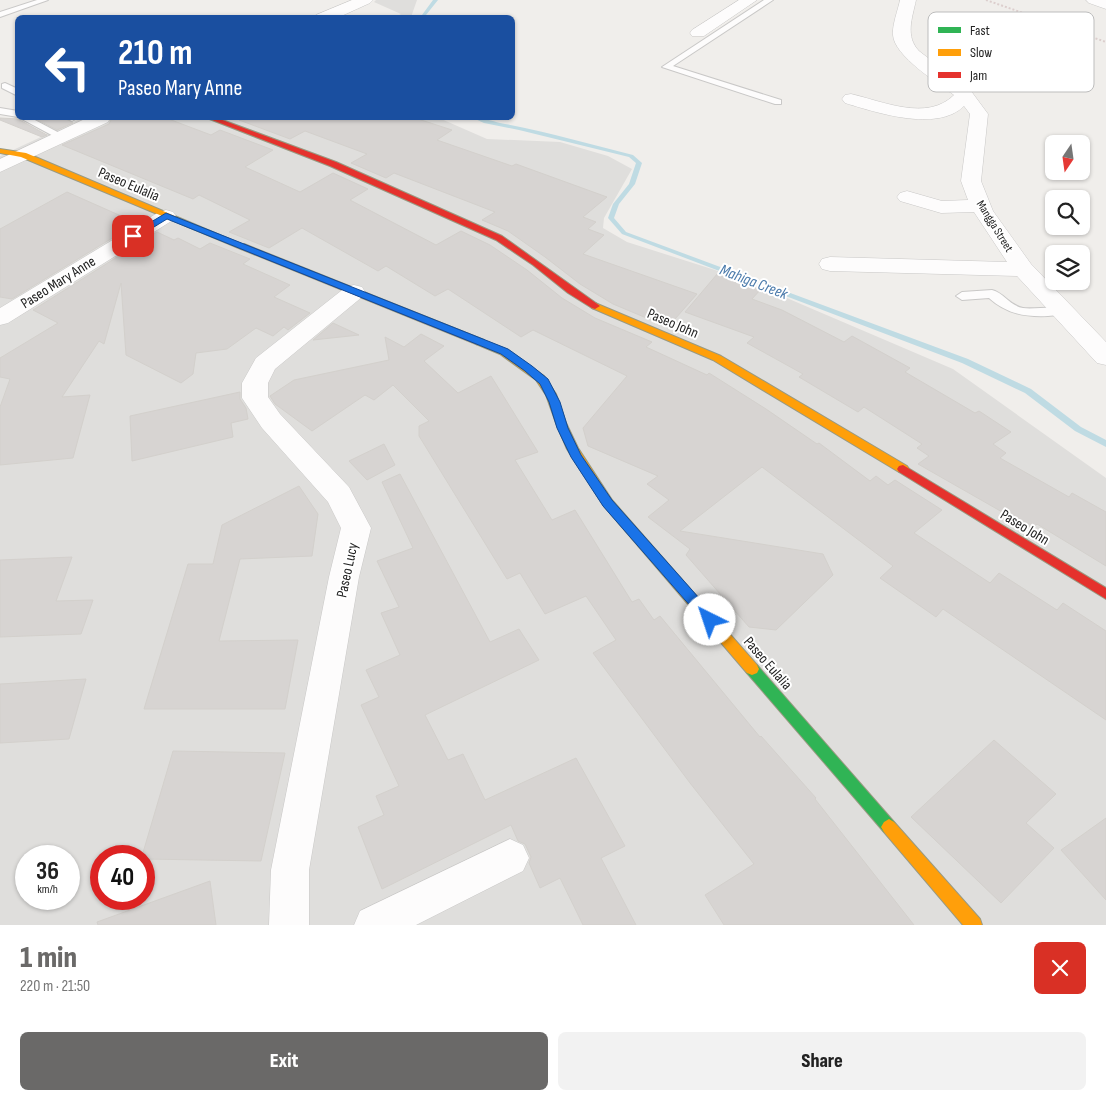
<!DOCTYPE html>
<html lang="en">
<head>
<meta charset="utf-8">
<style>
  :root { --surface:#fff; --page:#f2f2f2; --text:#222; --muted:#767676; --accent:#6a6968 }
  body { margin:0; font-family:"Sofia Sans Condensed",sans-serif; background:var(--page); color:var(--text); height:100vh; display:flex; flex-direction:column; font-size:19px; white-space:nowrap }
  * { box-sizing:border-box; margin:0 }
  p { font-size:16px; color:var(--muted) }
  .icon { flex:none; width:28px; height:28px; fill:none; stroke:currentColor; stroke-width:2; stroke-linecap:round; stroke-linejoin:round }
  .map { position:relative; height:925px; overflow:hidden }
  .drawer { display:flex; flex-direction:column; background:var(--surface); flex:1 }
  .drawer>* { flex:none }
  .guide { position:absolute; left:15px; top:15px; width:500px; height:105px; border-radius:8px; box-shadow:0 1px 4px #0004; background:#1a4fa0; color:#fff; overflow:hidden }
  .needle { width:32px; rotate:193deg }
  .controls { position:absolute; left:1045px; top:135px; display:grid; gap:10px }
  .controls a { display:grid; place-items:center; width:45px; height:45px; border-radius:8px; background:var(--surface); box-shadow:0 1px 4px #0004; font-size:25px }
  .speed { position:absolute; left:15px; top:845px; display:flex; gap:10px; font-size:25px; font-weight:700; text-align:center }
  .speed>* { display:grid; place-content:center; width:65px; height:65px; border-radius:50%; background:var(--surface); box-shadow:0 1px 4px #0004; line-height:1 }
  .speed small { font-size:12px; font-weight:400 }
  .speed .limit { border:8px solid #d22; background:#fff; color:#111 }
  .pin { position:absolute; display:grid; place-items:center; width:42px; height:42px; color:#fff; margin:-21px; border-radius:10px; box-shadow:0 2px 8px #0006 }
  .me { position:absolute; width:55px; margin:-28px; rotate:319deg; stroke-linejoin:round; filter:drop-shadow(0 0 4px #0008) }
  .turn { display:flex; align-items:center; gap:18px; height:105px; padding:0 20px; font-size:22px }
  .turn .icon { width:65px; height:65px; stroke-width:2.5 }
  .turn b { display:block; font-size:35px; line-height:42px }
  .round { display:grid; place-items:center; flex:none; width:52px; height:52px; border-radius:8px; background:var(--page) }
  .headline { display:flex; align-items:center; justify-content:space-between; height:85px; padding:0 20px }
  h1 { font-size:30px; font-weight:800; line-height:38px; color:var(--accent) }
  .cta { display:flex; gap:10px; margin-top:auto; padding:10px 20px }
  .cta a { flex:1; height:58px; border-radius:8px; background:var(--accent); color:#fff; font-size:20px; font-weight:800; line-height:58px; text-align:center }
  .cta a+a { background:var(--page); color:var(--text) }
  .map>svg:first-child { display:block }
  .residential { fill:#dfdedc; fill-rule:evenodd }
  .lines { fill:none; stroke-linecap:round; stroke-linejoin:round }
  .stream { fill:#bfdbe3; fill-rule:evenodd }
  .building { fill:#d7d4d2; stroke:#d3d0cc }
  .lane-casing { stroke:#c9c8c7; stroke-width:2 }
  .street-casing { stroke:#c9c8c7; stroke-width:1 }
  .fast-casing { stroke:#999a82; stroke-width:2 }
  .slow-casing { stroke:#999a82; stroke-width:2 }
  .jam-casing { stroke:#999a82; stroke-width:2 }
  .path { stroke:#dccecd; stroke-width:2; stroke-dasharray:2 2; stroke-linecap:butt }
  .lane { fill:#fdfcfc; fill-rule:evenodd }
  .street { fill:#fdfcfc; fill-rule:evenodd }
  .fast { fill:#30b455; fill-rule:evenodd }
  .slow { fill:#ff9f0a; fill-rule:evenodd }
  .jam { fill:#e5322d; fill-rule:evenodd }
  .route { fill:#1a73e8; stroke:#114b97 }
  .labels { text-anchor:middle; stroke-width:4; stroke-linejoin:round; paint-order:stroke }
  .far-street-label { font-size:12px; fill:#222; stroke:#fff }
  .street-label { font-size:15px; fill:#222; stroke:#fff }
  .water-label { font-size:16px; font-style:italic; fill:#4a7aab; stroke:#fff }
  .key { fill:#fff; stroke:#bdbdbd; stroke-width:1 }
  .key-label { font-size:14px; fill:#222 }
</style>
</head>
<body>
<div class="map">
<svg width="1106" height="925" viewBox="0 0 1106 925">
  <rect width="100%" height="100%" fill="#f0eeeb"/>
  <g class="residential">
    <polygon points="376,0 417,0 411,17 395,18 401,14 374,2"/>
    <path d="M82 118H439L487 139 560 142 608 156 632 169 604 218 603 228 627 242 715 270 768 290 953 369 1106 478V925H0V156ZM26 856H69V899H26ZM101 856H144V899H101Z"/>
  </g>
  <g class="lines">
    <g class="stream">
      <polygon points="433,0 438,0 426,15 427,18 421,18 422,15"/>
      <path d="M473 118C481 117 491 121 500 123 545 131 589 144 633 155L642 163 635 184 619 204 614 218 626 232 968 359 1031 389 1081 427 1106 440V447L1075 431 1025 393 962 363 622 234 608 218 613 204 629 184 636 163 629 157 519 130 484 123Z"/>
    </g>
  </g>
  <g class="building">
    <polygon points="0,118 18,119 47,135 42,137 0,120"/>
    <polygon points="34,118 64,118 73,123 57,130"/>
    <polygon points="112,118 166,118 211,135 220,130 273,150 245,167 300,192 333,173 368,189 350,200 436,245 461,231 490,245 527,270 562,298 595,318 652,342 646,347 707,375 709,373 766,409 817,444 819,443 870,481 876,476 888,485 895,480 942,510 914,533 990,583 999,573 1057,610 1063,603 1106,631 1106,720 943,609 936,617 880,578 893,566 762,467 680,531 823,554 833,575 776,630 749,627 686,555 690,549 648,517 669,500 647,484 658,476 588,446 583,428 627,376 533,330 521,337 448,289 435,296 386,266 378,271 302,228 269,248 229,232 250,220 199,195 193,199 62,145 109,124"/>
    <polygon points="244,118 415,118 452,130 437,140 512,166 516,164 607,197 583,217 596,222 588,229 604,235 583,254 697,294 668,327 613,304 580,284 545,257 508,231 482,220 495,212 394,173 386,178 351,163 367,154 305,131 290,139 239,120"/>
    <polygon points="67,192 137,223 12,299 0,297 0,229"/>
    <polygon points="157,232 174,240 178,238 200,249 210,243 250,259 243,264 290,285 274,297 310,313 288,330 284,327 273,336 256,328 227,349 196,353 193,374 181,383 126,355 121,283 104,344 99,341 62,397 90,395 73,458 0,465 0,407 10,379 0,377 0,358 58,323 33,310"/>
    <polygon points="718,273 761,289 752,299 782,310 844,342 852,336 910,368 905,372 975,413 979,411 1011,432 993,444 1006,453 1000,458 1069,497 1072,493 1106,512 1106,566 1037,524 1032,529 918,464 929,456 917,448 922,444 864,407 858,412 799,377 803,374 747,343 754,337 685,312"/>
    <polygon points="333,323 359,335 313,340"/>
    <polygon points="421,334 444,346 424,361 458,393 491,376 538,452 515,460 552,520 575,510 632,602 639,599 654,620 660,616 760,737 761,736 816,798 815,799 914,925 724,925 705,895 754,864 690,783 593,653 616,640 586,596 545,614 520,573 507,579 419,436 419,426 429,421 393,385 374,400 365,395 312,431 275,404 270,396 294,380 389,360 385,337 404,347"/>
    <polygon points="240,392 240,399 246,408 248,419 231,423 233,437 132,461 130,416"/>
    <polygon points="384,444 395,465 367,480 349,461"/>
    <polygon points="400,474 490,642 519,629 539,660 425,715 448,760 463,754 485,800 576,758 625,846 601,858 636,925 583,925 560,878 540,888 529,863 531,857 525,844 518,841 511,825 382,889 358,827 384,815 376,796 399,786 361,705 379,697 366,670 400,655 381,613 399,607 377,561 413,548 382,482"/>
    <polygon points="299,486 318,514 312,556 240,559 219,641 298,640 285,709 144,709 188,564 213,564 222,525"/>
    <polygon points="72,557 56,601 93,600 81,634 0,637 0,560"/>
    <polygon points="86,679 69,739 0,743 0,684"/>
    <polygon points="994,740 1056,794 1026,823 1054,848 1001,903 911,817"/>
    <polygon points="173,751 285,753 261,861 144,859 144,856 142,856"/>
    <polygon points="1106,818 1106,900 1061,850"/>
    <polygon points="210,881 216,925 98,925 97,922"/>
  </g>
  <g class="lines">
    <g class="lane-casing">
      <g id="lane">
        <polygon points="37,0 48,0 0,17 0,12"/>
        <polygon points="764,0 773,0 673,66 781,100 781,104 775,104 662,67"/>
        <polygon points="5,83 18,89 18,96 2,88 2,84"/>
        <polygon points="0,108 18,111 18,117 0,114"/>
        <polygon points="20,118 31,118 67,137 65,139 59,139"/>
        <polygon points="66,118 77,118 72,121"/>
        <path d="M992 290C1004 293 1010 306 1023 308 1035 310 1060 304 1067 311 1062 316 1055 315 1048 316 1025 317 1007 314 989 298L962 300 956 296 962 292Z"/>
      </g>
    </g>
    <g class="street-casing">
      <g id="street">
        <polygon points="352,0 373,0 370,3 337,18 314,18 316,15"/>
        <polygon points="739,0 757,0 704,36 692,36 690,33 692,30"/>
        <path d="M900 0H916C912 19 905 36 919 51L971 91 988 114 981 181 993 211 1031 264 1106 342V365L1097 363 1017 276 830 271 822 269 819 264 822 259 830 257 1007 262 974 212 941 213 900 201 897 197 900 193 907 191 942 201 968 200 961 181 970 114 964 106C937 133 875 112 845 103L842 99 845 95 851 94C882 101 927 122 954 95 938 83 894 56 893 35 892 25 898 10 900 0Z"/>
        <polygon points="1086,0 1106,0 1106,9 1089,3"/>
        <polygon points="87,118 110,118 108,122 0,172 0,159"/>
        <polygon points="166,210 173,212 176,216 173,220 8,323 0,325 0,308 159,212"/>
        <polygon points="354,285 362,287 365,292 362,297 275,369 268,383 268,397 280,414 349,487 371,528 359,577 309,870 309,925 269,925 271,870 329,577 341,528 328,502 262,428 242,398 242,383 256,358 346,287"/>
        <polygon points="510,839 523,845 529,858 523,871 416,925 354,925 360,911"/>
      </g>
    </g>
    <g class="fast-casing">
      <polygon id="fast" points="752,663 757,665 894,822 897,827 894,832 889,835 884,832 747,673 745,669 747,665"/>
    </g>
    <g class="slow-casing">
      <g id="slow">
        <polygon points="0,149 26,153 248,247 247,249 241,249 21,157 0,153"/>
        <polygon points="595,303 721,356 907,466 909,469 907,472 899,472 713,360 592,308 590,306"/>
        <polygon points="480,339 508,350 544,376 556,394 566,423 578,448 612,500 757,665 759,669 757,673 752,675 747,673 604,506 567,449 556,423 546,395 536,380 500,354 476,344 475,342"/>
        <polygon points="889,819 894,822 980,919 982,925 963,925 884,832 881,827 884,822"/>
      </g>
    </g>
    <g class="jam-casing">
      <g id="jam">
        <polygon points="207,118 217,118 336,162 502,236 600,306 595,309 592,308 568,293 533,265 496,240 330,166"/>
        <polygon points="244,244 484,340 485,342 480,345 476,344 241,249 240,247"/>
        <polygon points="903,465 1106,588 1106,599 899,472 897,469 899,466"/>
      </g>
    </g>
    <g class="path">
      <polyline points="986,0 1106,42"/>
      <polyline points="1045,78 1012,46 1049,23"/>
    </g>
    <use href="#lane" class="lane"/>
    <use href="#street" class="street"/>
    <use href="#fast" class="fast"/>
    <use href="#slow" class="slow"/>
    <use href="#jam" class="jam"/>
  </g>
  <polygon class="route" points="166,213 508,349 532,366 548,379 560,402 568,428 581,455 612,500 715,616 717,620 715,624 710,626 706,624 603,506 571,457 557,428 549,402 540,384 525,371 501,354 167,219 136,238 133,239 128,236"/>
  <g class="labels">
    <g class="far-street-label">
      <text transform="translate(995 226) rotate(58)" y="4">Mangga Street</text>
    </g>
    <g class="street-label">
      <text transform="translate(129 184) rotate(23)" y="5">Paseo Eulalia</text>
      <text transform="translate(58 282) rotate(-32)" y="5">Paseo Mary Anne</text>
      <text transform="translate(673 323) rotate(23)" y="5">Paseo John</text>
      <text transform="translate(1025 527) rotate(31)" y="5">Paseo John</text>
      <text transform="translate(347 570) rotate(-78)" y="5">Paseo Lucy</text>
      <text transform="translate(768 663) rotate(49)" y="5">Paseo Eulalia</text>
    </g>
    <g class="water-label">
      <text transform="translate(754 281) rotate(21)" y="6">Mahiga Creek</text>
    </g>
  </g>
  <rect x="928" y="12" width="166" height="80" rx="8" class="key"/>
  <rect x="938" y="27" width="23" height="6" fill="#30b455"/>
  <rect x="938" y="49" width="23" height="7" fill="#ff9f0a"/>
  <rect x="938" y="72" width="23" height="6" fill="#e5322d"/>
  <g class="key-label">
    <text x="970" y="35">Fast</text>
    <text x="970" y="57">Slow</text>
    <text x="970" y="80">Jam</text>
  </g>
</svg>
<div class="controls">
<a><svg class="needle" viewBox="-14 -14 28 28"><path d="M0-13l5 13h-10z" fill="#e53935"/><path d="M0 13l5-13h-10z" fill="#767676"/></svg></a>
<a><svg class="icon" aria-label="search" viewBox="0 0 24 24"><circle cx="10" cy="10" r="6"/><path d="M15 15l6 6"/></svg></a>
<a><svg class="icon" aria-label="layers" viewBox="0 0 24 24"><path d="M12 4l9 5-9 5-9-5zM3 14l9 5 9-5"/></svg></a>
</div>
<div class="speed"><div>36<small>km/h</small></div><div class="limit">40</div></div>
<div class="pin" style="left:133px;top:236px;background:#d93025"><svg class="icon" aria-label="arrive" viewBox="0 0 24 24"><path d="M6 21V4h12l-3 4 3 4H6"/></svg></div>
<svg class="me" style="left:710px;top:620px" viewBox="-20 -20 40 40"><circle r="19" fill="#fff"/><path d="M0-13L10 11 0 6-10 11z" fill="#1a73e8"/></svg>
<div class="guide">
<div class="turn"><svg class="icon" aria-label="left" viewBox="0 0 24 24"><path d="M17 20v-9H6M10 6l-5 5 5 5"/></svg><div><b>210 m</b>Paseo Mary Anne</div></div>
</div>
</div>
<section class="drawer">
<div class="headline"><div><h1>1 min</h1><p>220 m · 21:50</p></div><a class="round" style="background:#d93025;color:#fff"><svg class="icon" aria-label="close" viewBox="0 0 24 24"><path d="M6 6l12 12M18 6L6 18"/></svg></a></div>
<div class="cta"><a>Exit</a><a>Share</a></div>
</section>
</body>
</html>
